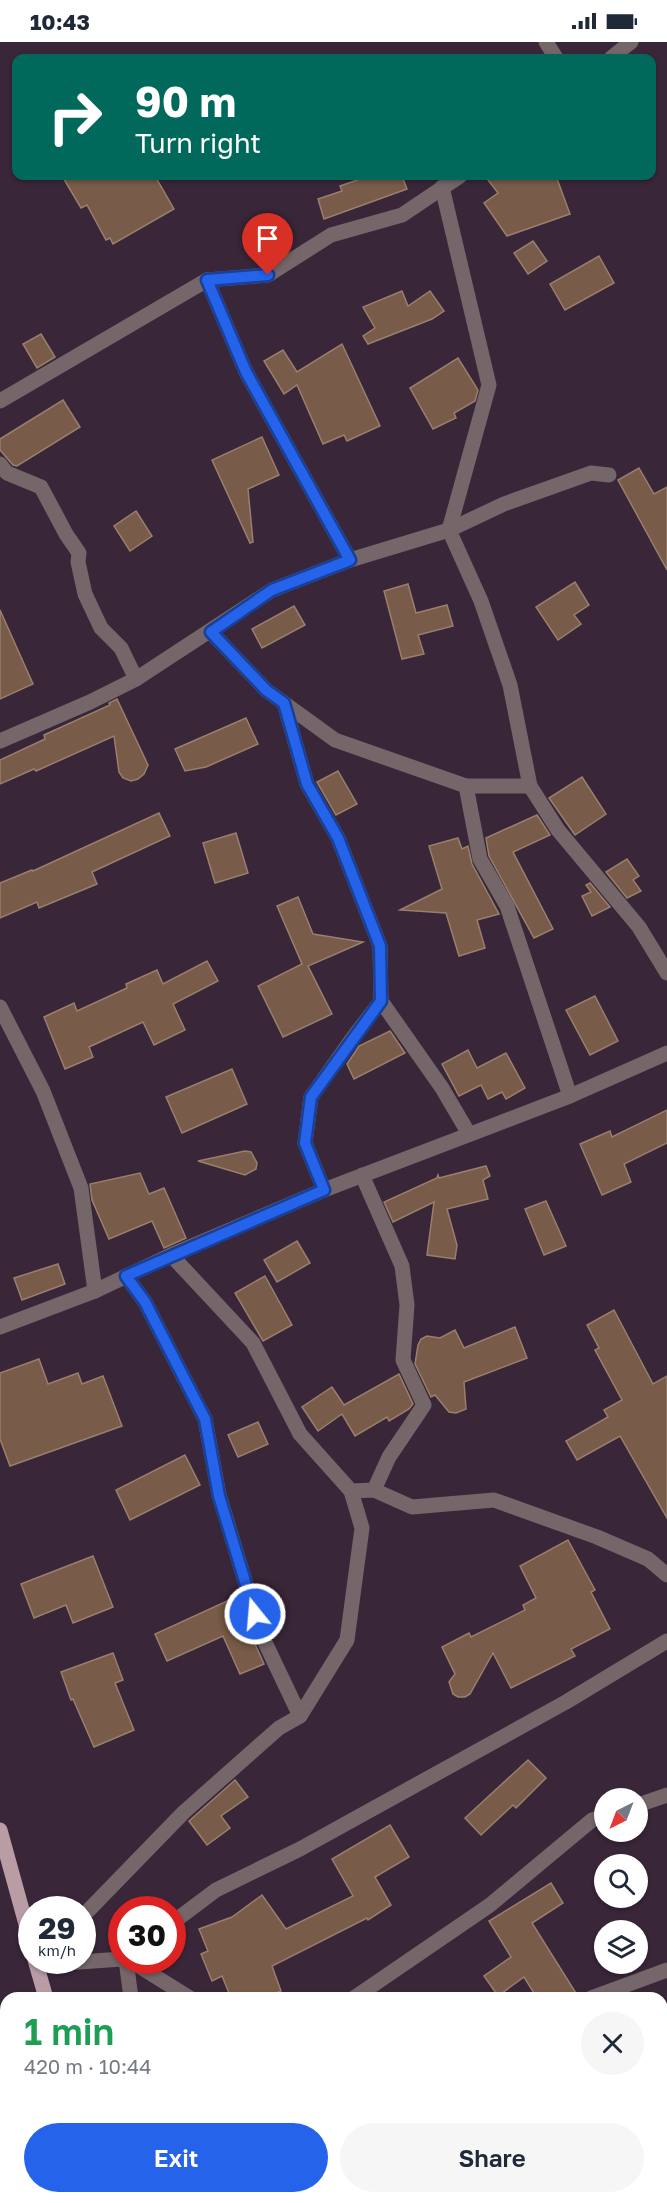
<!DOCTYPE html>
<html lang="en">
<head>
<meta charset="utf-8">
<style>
  :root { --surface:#fff; --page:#f6f6f7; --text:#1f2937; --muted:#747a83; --accent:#2563eb }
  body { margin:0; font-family:"Golos Text",sans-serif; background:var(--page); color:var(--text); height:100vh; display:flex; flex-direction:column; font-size:22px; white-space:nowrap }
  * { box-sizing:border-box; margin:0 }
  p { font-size:20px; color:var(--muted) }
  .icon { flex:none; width:33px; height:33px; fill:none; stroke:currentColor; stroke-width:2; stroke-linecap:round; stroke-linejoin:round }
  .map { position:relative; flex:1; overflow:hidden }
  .panel { position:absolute; left:0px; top:1950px; width:668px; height:212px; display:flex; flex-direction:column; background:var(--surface); border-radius:18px 18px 0 0; box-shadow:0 2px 4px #0004 }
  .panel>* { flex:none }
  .top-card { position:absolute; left:12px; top:12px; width:644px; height:126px; border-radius:12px; box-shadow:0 2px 4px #0004; background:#00695c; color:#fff; overflow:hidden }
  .needle { width:39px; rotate:222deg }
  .buttons { position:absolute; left:594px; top:1746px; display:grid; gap:12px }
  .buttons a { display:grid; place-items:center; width:54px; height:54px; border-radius:50%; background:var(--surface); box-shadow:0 2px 4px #0004; font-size:30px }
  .speed { position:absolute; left:18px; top:1854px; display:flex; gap:12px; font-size:30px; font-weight:700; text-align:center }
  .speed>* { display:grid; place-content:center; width:78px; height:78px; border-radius:50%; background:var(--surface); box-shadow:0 2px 4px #0004; line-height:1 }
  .speed small { font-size:15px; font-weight:400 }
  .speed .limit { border:9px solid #d22; background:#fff; color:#111 }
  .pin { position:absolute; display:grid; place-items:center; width:51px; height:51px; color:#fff; margin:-62px -26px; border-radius:50% 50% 50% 0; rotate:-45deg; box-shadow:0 0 6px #0007 }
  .pin .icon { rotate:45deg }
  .me { position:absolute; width:66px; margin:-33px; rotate:343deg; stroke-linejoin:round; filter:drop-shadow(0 0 4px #0008) }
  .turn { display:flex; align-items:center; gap:21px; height:126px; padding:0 24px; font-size:27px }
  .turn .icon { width:78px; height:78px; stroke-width:2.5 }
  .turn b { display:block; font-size:42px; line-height:51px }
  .round { display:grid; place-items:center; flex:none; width:63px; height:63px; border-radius:32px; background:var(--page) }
  .summary { display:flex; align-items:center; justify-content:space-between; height:102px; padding:0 24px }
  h1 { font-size:36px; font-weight:600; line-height:45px; color:#1e9e55 }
  .cta { display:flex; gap:12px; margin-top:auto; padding:12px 24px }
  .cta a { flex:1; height:69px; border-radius:36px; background:var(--accent); color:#fff; font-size:24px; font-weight:600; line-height:69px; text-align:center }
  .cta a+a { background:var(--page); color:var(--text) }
  .status { display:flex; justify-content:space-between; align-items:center; height:42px; padding:0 30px; background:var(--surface); direction:ltr }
  .status svg { height:16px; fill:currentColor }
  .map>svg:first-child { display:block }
  .building { fill:#785b48; stroke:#997f6e; stroke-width:1.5 }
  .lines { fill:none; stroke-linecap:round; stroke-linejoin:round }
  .street { stroke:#746669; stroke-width:15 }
  .primary { stroke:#ba9da4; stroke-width:15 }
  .route-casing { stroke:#184099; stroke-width:15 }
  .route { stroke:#2563eb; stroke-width:10 }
</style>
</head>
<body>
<div class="status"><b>10:43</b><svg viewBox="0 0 49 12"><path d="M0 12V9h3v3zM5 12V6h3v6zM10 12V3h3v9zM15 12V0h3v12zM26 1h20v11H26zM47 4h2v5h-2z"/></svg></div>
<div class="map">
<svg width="667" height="2161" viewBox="0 0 667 2161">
  <rect width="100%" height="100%" fill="#392638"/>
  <g class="building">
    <polygon points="62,134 155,134 174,167 113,202 110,196 106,198 87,163 81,166"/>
    <polygon points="369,134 382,134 383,136 402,134 407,147 324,177 318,157 342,149 340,144"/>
    <polygon points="485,134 556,134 570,172 507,194 484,161 498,151"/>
    <polygon points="533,199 547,219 528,232 514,211"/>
    <polygon points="599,214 614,241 565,268 550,242"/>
    <polygon points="402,249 408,264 430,249 444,269 432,277 368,302 363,294 375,286 363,265"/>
    <polygon points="41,292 55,315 37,326 23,302"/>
    <polygon points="342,302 380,384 347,399 344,393 323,402 297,343 284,352 264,319 283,308 297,330"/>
    <polygon points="458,316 478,348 475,359 454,371 456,376 433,387 410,346"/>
    <polygon points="63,358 80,385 17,424 13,423 0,408 0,397"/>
    <polygon points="262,395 279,433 248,447 253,500 250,501 212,418"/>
    <polygon points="639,426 654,452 667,445 667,528 618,438"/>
    <polygon points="136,469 152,494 130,509 114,484"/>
    <polygon points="575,540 589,563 574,573 581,582 558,598 536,565"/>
    <polygon points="408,542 416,571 447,563 453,584 418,593 424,612 402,617 384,549"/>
    <polygon points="294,564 305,583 262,606 252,587"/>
    <polygon points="0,568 33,642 0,657"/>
    <polygon points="117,657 148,723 144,732 138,737 131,739 123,736 119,730 114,694 36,729 34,727 0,742 0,718 45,697 44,693 110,663 109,661"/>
    <polygon points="246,676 258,702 206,725 185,729 175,707"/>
    <polygon points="338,729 357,762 336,773 317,740"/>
    <polygon points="582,735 606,772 575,793 549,756"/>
    <polygon points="159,771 170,794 92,830 97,842 39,866 37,860 0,876 0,841 32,828 33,829"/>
    <polygon points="537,773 550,793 513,810 553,887 534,896 489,814 486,796"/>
    <polygon points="236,791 248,831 215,841 203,801"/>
    <polygon points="458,796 462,807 468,804 472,822 499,872 477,878 485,906 459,914 446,871 400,868 442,847 429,804"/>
    <polygon points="627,817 639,834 633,838 641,849 627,856 606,830"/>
    <polygon points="590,841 610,865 592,874 582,854 591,850 586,843"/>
    <polygon points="298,855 313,892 363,900 308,924 332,972 283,995 258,944 302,922 277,864"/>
    <polygon points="207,919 218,939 173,962 185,988 154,1003 143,980 89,1005 93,1015 65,1027 44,975 74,961 77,969 127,946 126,942 157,928 163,942"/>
    <polygon points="595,954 618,999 590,1013 566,968"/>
    <polygon points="390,989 405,1011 354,1037 347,1022 359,1004"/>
    <polygon points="468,1008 477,1026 506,1011 525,1046 506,1057 502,1050 488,1057 481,1043 459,1054 442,1022"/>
    <polygon points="232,1027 247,1062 182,1091 166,1055"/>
    <polygon points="667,1068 667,1101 624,1122 631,1140 602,1153 580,1102 610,1089 612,1095"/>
    <polygon points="245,1109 251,1110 257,1121 256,1127 245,1133 198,1119"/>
    <polygon points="486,1124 490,1134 483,1138 488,1157 447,1167 457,1203 455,1217 427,1213 434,1160 393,1180 384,1160 437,1136 438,1133 439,1136"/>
    <polygon points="140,1131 149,1152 164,1146 186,1196 164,1206 152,1179 109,1197 92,1158 90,1142"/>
    <polygon points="546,1159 566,1204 544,1213 525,1167"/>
    <polygon points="297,1199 310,1221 277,1240 264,1218"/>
    <polygon points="58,1222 65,1242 22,1258 14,1236"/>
    <polygon points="265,1234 292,1283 263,1299 235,1251"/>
    <polygon points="614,1268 653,1342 667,1334 667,1476 620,1394 577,1418 566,1399 608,1375 604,1368 622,1358 595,1308 599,1306 587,1283"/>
    <polygon points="515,1285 527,1316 464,1340 466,1367 456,1371 449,1370 435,1353 431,1355 415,1322 418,1303 421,1297 427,1294 440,1296 455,1288 464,1306"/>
    <polygon points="39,1317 48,1342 78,1331 82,1342 103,1334 122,1384 10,1424 0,1397 0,1331"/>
    <polygon points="399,1332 413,1362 409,1367 389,1379 387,1375 355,1394 342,1372 318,1389 302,1365 332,1345 344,1363"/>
    <polygon points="258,1380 268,1402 238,1415 228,1393"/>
    <polygon points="185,1413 200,1443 130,1478 116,1448"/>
    <polygon points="568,1498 595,1548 591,1550 610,1587 571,1607 575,1614 511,1646 493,1611 470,1652 465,1655 458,1655 453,1652 449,1640 455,1632 442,1605 469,1591 471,1595 525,1568 523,1563 536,1556 520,1524"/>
    <polygon points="93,1514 113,1565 73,1581 66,1563 34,1576 21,1542"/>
    <polygon points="238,1554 252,1595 264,1622 240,1632 223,1594 167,1619 155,1592"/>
    <polygon points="113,1611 123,1638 115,1641 134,1688 94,1705 73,1657 71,1658 61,1630"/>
    <polygon points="528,1718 546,1736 516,1766 513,1763 481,1793 465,1776"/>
    <polygon points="235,1738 248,1755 221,1774 230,1786 207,1803 189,1779"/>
    <polygon points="390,1783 409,1815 375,1835 391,1863 368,1878 367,1876 272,1924 281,1949 263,1956 231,1956 222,1934 212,1939 201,1912 208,1909 199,1887 232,1875 262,1853 286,1887 353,1854 332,1817"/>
    <polygon points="551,1841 563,1861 532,1881 579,1956 537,1956 524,1935 498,1954 484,1934 511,1915 489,1879"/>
  </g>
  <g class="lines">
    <g class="street">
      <polyline points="546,0 556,16"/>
      <polyline points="611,16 631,0"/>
      <polyline points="442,145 489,343 449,488 481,559 510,643 530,744 558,788 639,885 667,931"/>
      <polyline points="207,238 246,330 350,518"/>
      <polyline points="0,359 207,238 268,233 331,193 402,173 460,134"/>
      <polyline points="0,422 7,431 41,445 66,492 79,511 78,520 85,552 101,586 121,606 136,637"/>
      <polyline points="211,590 266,648 335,698 466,744 530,744"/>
      <polyline points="284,661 307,742 338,796 380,904 381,959 352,997 311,1055 305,1101 324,1148"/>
      <polyline points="0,699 90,660 136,637 272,548 350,518 449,488 504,462 591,431 609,433"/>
      <polyline points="466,744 480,817 507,864 570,1054"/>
      <polyline points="381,959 442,1046 469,1092"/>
      <polyline points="0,965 43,1049 81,1146 95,1249"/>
      <polyline points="362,1133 402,1224 407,1263 403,1318 424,1363 389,1415 374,1448"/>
      <polyline points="126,1234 145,1260 205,1377 219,1453 261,1592 300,1674"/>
      <polyline points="0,1285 95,1249 171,1213 324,1148 570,1054 667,1011"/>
      <polyline points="351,1449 374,1448 412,1465 494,1458 597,1495 648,1517 667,1533"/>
      <polyline points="638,1763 667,1753"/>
      <polyline points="82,1875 184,1770 279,1686 300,1674 347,1598 362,1486 351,1449 300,1392 253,1301 171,1213"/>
      <polyline points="172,1881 216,1848 300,1807 566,1660 667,1599"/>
      <polyline points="126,1918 131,1956"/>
      <polyline points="129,1918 190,1956"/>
      <polyline points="37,1923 122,1917"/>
      <polyline points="354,1956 490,1863 592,1778 604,1774"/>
      <polyline points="591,1956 667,1928"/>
      <polyline points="0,1999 6,1997"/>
      <polyline points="160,2156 162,2161"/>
      <polyline points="639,2156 644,2161"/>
    </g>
    <g class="primary">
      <polyline points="0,1788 32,1904"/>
      <polyline points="35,1918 46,1956"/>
      <polyline points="102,2156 103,2161"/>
    </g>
  </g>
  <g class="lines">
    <g class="route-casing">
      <polyline id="route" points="255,1572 219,1454 205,1377 145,1260 126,1234 324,1148 305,1101 311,1055 381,959 380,904 338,796 307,742 284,661 266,648 211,590 272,548 350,518 246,330 207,238 268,233"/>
    </g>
    <use href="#route" class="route"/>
  </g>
</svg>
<div class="buttons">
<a><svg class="needle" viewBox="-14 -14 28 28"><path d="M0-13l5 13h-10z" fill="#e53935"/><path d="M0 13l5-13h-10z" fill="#747a83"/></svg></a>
<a><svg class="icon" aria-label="search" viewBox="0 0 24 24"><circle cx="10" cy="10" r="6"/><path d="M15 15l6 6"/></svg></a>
<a><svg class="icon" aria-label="layers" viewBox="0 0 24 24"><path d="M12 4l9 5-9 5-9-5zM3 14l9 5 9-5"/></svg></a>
</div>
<div class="speed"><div>29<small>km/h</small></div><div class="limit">30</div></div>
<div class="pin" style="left:268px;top:233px;background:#d93025"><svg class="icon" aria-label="arrive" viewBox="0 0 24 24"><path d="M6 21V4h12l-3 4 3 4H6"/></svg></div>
<svg class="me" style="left:255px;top:1572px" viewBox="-20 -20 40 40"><circle r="17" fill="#2563eb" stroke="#fff" stroke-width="3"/><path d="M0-11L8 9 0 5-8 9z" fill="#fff"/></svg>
<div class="top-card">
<div class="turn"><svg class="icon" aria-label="right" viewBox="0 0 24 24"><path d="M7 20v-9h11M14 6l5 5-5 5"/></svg><div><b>90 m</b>Turn right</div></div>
</div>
<section class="panel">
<div class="summary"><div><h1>1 min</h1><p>420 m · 10:44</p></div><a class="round"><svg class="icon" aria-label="close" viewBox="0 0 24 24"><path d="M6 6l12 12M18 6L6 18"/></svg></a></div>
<div class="cta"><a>Exit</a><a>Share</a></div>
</section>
</div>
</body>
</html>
